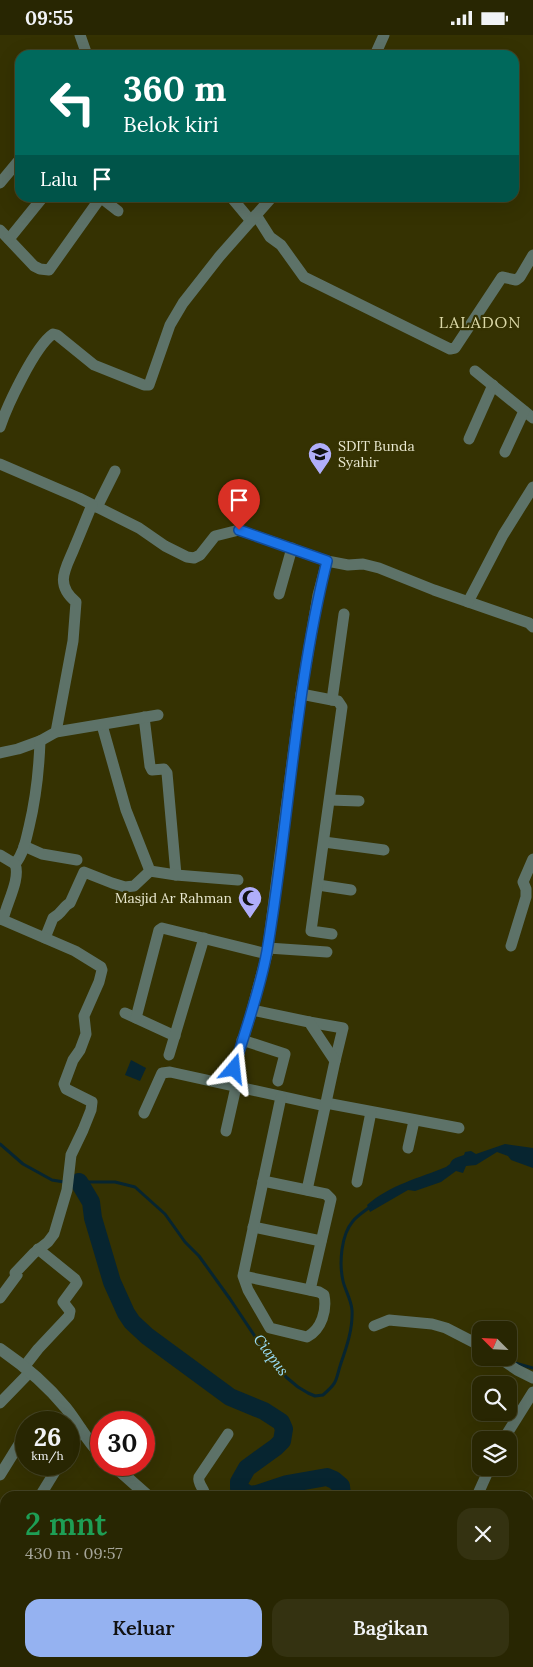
<!DOCTYPE html>
<html lang="id">
<head>
<meta charset="utf-8">
<style>
  :root { --surface:#282602; --page:#343211; --text:#f1f3f6; --muted:#a5a599; --line:#444324; --accent:#95b2f1 }
  body { margin:0; font-family:Lora,serif; background:var(--page); color:var(--text); height:100vh; display:flex; flex-direction:column; font-size:19px; white-space:nowrap }
  * { box-sizing:border-box; margin:0 }
  p { font-size:16px; color:var(--muted) }
  .icon { flex:none; width:28px; height:28px; fill:none; stroke:currentColor; stroke-width:2; stroke-linecap:round; stroke-linejoin:round }
  .map { position:relative; flex:1; overflow:hidden }
  .sheet { position:absolute; left:0px; top:1456px; width:534px; height:176px; display:flex; flex-direction:column; background:var(--surface); border-radius:15px 15px 0 0; box-shadow:0 5px 20px #0002,0 0 0 1px var(--line) }
  .sheet>* { flex:none }
  .top-card { position:absolute; left:15px; top:15px; width:504px; height:152px; border-radius:15px; box-shadow:0 5px 20px #0002,0 0 0 1px var(--line); background:#00695c; color:#fff; overflow:hidden }
  .needle { width:32px; rotate:294deg }
  .fabs { position:absolute; left:472px; top:1286px; display:grid; gap:10px }
  .fabs a { display:grid; place-items:center; width:45px; height:45px; border-radius:10px; background:var(--surface); box-shadow:0 5px 20px #0002,0 0 0 1px var(--line); font-size:25px }
  .speed { position:absolute; left:15px; top:1376px; display:flex; gap:10px; font-size:25px; font-weight:700; text-align:center }
  .speed>* { display:grid; place-content:center; width:65px; height:65px; border-radius:50%; background:var(--surface); box-shadow:0 5px 20px #0002,0 0 0 1px var(--line); line-height:1 }
  .speed small { font-size:12px; font-weight:400 }
  .speed .limit { border:8px solid #d22; background:#fff; color:#111 }
  .pin { position:absolute; display:grid; place-items:center; width:42px; height:42px; color:#fff; margin:-51px -21px; border-radius:50% 50% 50% 0; rotate:-45deg; box-shadow:0 0 5px #0007 }
  .pin .icon { rotate:45deg }
  .me { position:absolute; width:55px; margin:-28px; rotate:17deg; stroke-linejoin:round; filter:drop-shadow(0 0 4px #0008) }
  .turn { display:flex; align-items:center; gap:18px; height:105px; padding:0 25px; font-size:22px }
  .turn .icon { width:65px; height:65px; stroke-width:2.5 }
  .turn b { display:block; font-size:35px; line-height:42px }
  .then { display:flex; align-items:center; height:48px; padding:0 25px; background:#0003; gap:10px; font-size:19px }
  .round { display:grid; place-items:center; flex:none; width:52px; height:52px; border-radius:15px; background:var(--page) }
  .headline { display:flex; align-items:center; justify-content:space-between; height:85px; padding:0 25px }
  h1 { font-size:30px; font-weight:600; line-height:38px; color:#1e9e55 }
  .action { display:flex; gap:10px; margin-top:auto; padding:10px 25px }
  .action a { flex:1; height:58px; border-radius:15px; background:var(--accent); color:#111; font-size:20px; font-weight:600; line-height:58px; text-align:center }
  .action a+a { background:var(--page); color:var(--text) }
  .status { display:flex; justify-content:space-between; align-items:center; height:35px; padding:0 25px; background:var(--surface); direction:ltr }
  .status svg { height:14px; fill:currentColor }
  .map>svg:first-child { display:block }
  .water { fill:#072530 }
  .lines { fill:none; stroke-linecap:round; stroke-linejoin:round }
  .stream { stroke:#072530; stroke-width:3 }
  .river { stroke:#072530; stroke-width:18 }
  .minor { stroke:#5d7268; stroke-width:11 }
  .tertiary { stroke:#5d7268; stroke-width:12 }
  .route-casing { stroke:#114b97; stroke-width:12 }
  .route { stroke:#1a73e8; stroke-width:9 }
  .labels { text-anchor:middle; stroke-width:4.5; stroke-linejoin:round; paint-order:stroke }
  .poi-label { font-size:14px; fill:#eae9d1; stroke:#353202; text-anchor:start }
  .water-label { font-size:15px; font-style:italic; fill:#9ce0fb; stroke:#353202 }
  .quarter-label { font-size:16px; letter-spacing:1px; fill:#dcd9a8; stroke:#353202 }
</style>
</head>
<body>
<div class="status"><b>09:55</b><svg viewBox="0 0 49 12"><path d="M0 12V9h3v3zM5 12V6h3v6zM10 12V3h3v9zM15 12V0h3v12zM26 1h20v11H26zM47 4h2v5h-2z"/></svg></div>
<div class="map">
<svg width="533" height="1632" viewBox="0 0 533 1632">
  <rect width="100%" height="100%" fill="#353202"/>
  <g class="water">
    <polygon points="131,1025 146,1033 140,1046 125,1040"/>
    <path d="M505 1109 533 1113V1133L511 1125 508 1121 497 1117 476 1130 466 1131 463 1138 456 1136 441 1147 415 1156 408 1155 370 1177 367 1170C390 1150 419 1143 446 1132L450 1129C452 1123 458 1122 464 1120L465 1117 471 1116 476 1119Z"/>
  </g>
  <g class="lines">
    <g class="stream">
      <path d="M0 1109 23 1129 52 1145 64 1147H115L135 1152 165 1179 185 1207 199 1221 230 1264 262 1312 279 1330 286 1342 298 1352 308 1358 315 1361 323 1360C339 1346 335 1346 341 1328 347 1311 353 1293 352 1275 351 1264 345 1255 343 1246 339 1228 341 1200 353 1186 358 1180 365 1176 371 1171"/>
      <polyline points="515,1328 533,1333"/>
    </g>
    <g class="river">
      <polyline points="79,1147 91,1167 93,1183 112,1247 126,1278 132,1287 147,1301 230,1362 264,1376 281,1387 284,1394 282,1406 276,1412 247,1433 239,1447 239,1453 249,1460 257,1459 287,1449 327,1442 334,1445 341,1451 342,1461"/>
      <polyline points="394,1628 403,1632"/>
    </g>
    <g class="minor">
      <polyline points="80,0 87,20"/>
      <polyline points="375,20 384,0"/>
      <polyline points="0,148 20,124"/>
      <polyline points="100,162 118,176"/>
      <polyline points="231,162 251,186"/>
      <polyline points="256,180 270,202 281,210 304,242 450,314 455,313 502,242 516,245 520,242 533,220"/>
      <polyline points="0,195 34,231 40,234 49,235 101,162"/>
      <polyline points="9,204 43,162"/>
      <polyline points="475,336 533,383"/>
      <path d="M0 392C7 371 35 311 53 299L57 300 94 330 144 350H149L170 290 183 268 219 222 272 162"/>
      <polyline points="469,404 493,350"/>
      <polyline points="505,417 524,376"/>
      <polyline points="0,429 79,463 139,493 165,511 187,522 194,523 200,520 215,501 239,495 327,526 348,530 363,529 379,533 434,555 529,588 533,592"/>
      <polyline points="97,472 115,436"/>
      <polyline points="279,559 292,513"/>
      <polyline points="468,567 503,500 533,452"/>
      <polyline points="301,659 332,665"/>
      <polyline points="144,682 150,731 152,735 164,734 167,738 176,840"/>
      <polyline points="102,690 126,775 150,836 176,840 238,845"/>
      <path d="M56 697 73 606 76 567C53 548 67 532 75 511 81 497 86 484 92 470"/>
      <polyline points="0,718 18,714 40,706 56,697 158,680"/>
      <polyline points="330,765 359,766"/>
      <polyline points="324,807 384,815"/>
      <polyline points="24,811 42,819 77,825"/>
      <path d="M0 820 15 829C24 818 26 804 29 792 36 763 39 735 40 706"/>
      <polyline points="318,850 351,855"/>
      <polyline points="332,899 311,896 342,672 338,666 332,665 344,579"/>
      <path d="M45 903 53 883C63 878 63 871 70 868L84 837 112 848 125 852 134 851 150 836"/>
      <polyline points="511,911 526,862 526,854 523,847 533,824"/>
      <polyline points="268,913 327,917"/>
      <polyline points="125,978 175,1001"/>
      <polyline points="136,983 159,895 162,893 267,919"/>
      <polyline points="309,987 343,993 335,1026"/>
      <polyline points="242,1005 285,1019 278,1046"/>
      <polyline points="169,1020 204,903"/>
      <polyline points="234,1034 252,975"/>
      <polyline points="326,1068 459,1093"/>
      <polyline points="144,1078 162,1038 170,1037 325,1071"/>
      <polyline points="226,1096 236,1052"/>
      <polyline points="408,1113 414,1086"/>
      <polyline points="263,1146 326,1159 331,1164 310,1255"/>
      <polyline points="357,1147 371,1077"/>
      <polyline points="307,1155 335,1026 309,987 252,975 267,919 301,659 318,560 327,526"/>
      <polyline points="253,1192 321,1206"/>
      <path d="M243 1241 319 1257 324 1260C327 1275 322 1294 307 1302L270 1293 248 1255 243 1241 281 1062"/>
      <path d="M0 1263 17 1240 15 1238 34 1218 48 1207 54 1199 67 1155 71 1120 83 1095 91 1075 92 1067 66 1054 64 1049 73 1025 80 1015 86 999 84 981 99 947 102 935 101 932 75 916 3 885C6 869 21 844 15 829"/>
      <polyline points="374,1291 389,1285 432,1289 446,1293 481,1311"/>
      <polyline points="498,1322 517,1335 533,1343"/>
      <polyline points="24,1332 38,1314 69,1281 70,1276 63,1267 77,1248 75,1244 38,1214"/>
      <polyline points="0,1368 30,1337"/>
      <polyline points="33,1388 34,1385"/>
      <polyline points="503,1405 533,1357"/>
      <polyline points="69,1414 81,1394"/>
      <polyline points="0,1440 26,1398"/>
      <polyline points="40,1461 59,1430"/>
      <path d="M205 1461C205 1454 197 1449 199 1442L228 1399"/>
      <polyline points="477,1461 490,1432"/>
      <polyline points="0,1526 5,1518"/>
      <polyline points="0,1618 5,1613"/>
      <polyline points="0,1630 5,1626"/>
      <polyline points="90,1632 96,1628"/>
      <polyline points="491,1632 493,1628"/>
    </g>
    <g class="tertiary">
      <path d="M0 1314C25 1331 47 1350 66 1373 78 1388 87 1406 101 1420"/>
      <polyline points="113,1430 148,1461"/>
      <polyline points="210,1628 211,1632"/>
      <polyline points="522,1628 533,1631"/>
    </g>
  </g>
  <g class="lines">
    <g class="route-casing">
      <path id="route" d="M234 1034C245 995 260 956 267 916 289 787 295 654 327 526L239 495"/>
    </g>
    <use href="#route" class="route"/>
  </g>
  <defs>
    <g id="school-pin" transform="scale(1.25)"><path d="M0 17L-7.5 6A9.5 9.5 0 1 1 7.5 6Z" fill="#b0aefa" stroke="#353202"/><path d="M0-5L7-2L0 1L-7-2ZM-4 1L0 2.5L4 1V4Q0 6-4 4Z" fill="#111"/></g>
    <g id="mosque-pin" transform="scale(1.25)"><path d="M0 17L-7.5 6A9.5 9.5 0 1 1 7.5 6Z" fill="#b0aefa" stroke="#353202"/><path d="M3.5-4.9A6 6 0 1 0 3.5 4.9A5 5 0 1 1 3.5-4.9Z" fill="#111"/></g>
  </defs>
  <g fill-rule="evenodd">
    <use href="#school-pin" x="320" y="419"/>
    <use href="#mosque-pin" x="250" y="863"/>
  </g>
  <g class="labels">
    <g class="poi-label">
      <text x="338" y="416">SDIT Bunda<tspan x="338" dy="16">Syahir</tspan></text>
      <text x="232" y="868" text-anchor="end">Masjid Ar Rahman</text>
    </g>
    <g class="water-label">
      <text transform="translate(271 1320) rotate(53)" y="5">Ciapus</text>
    </g>
    <g class="quarter-label">
      <text x="480" y="293">LALADON</text>
    </g>
  </g>
</svg>
<div class="fabs">
<a><svg class="needle" viewBox="-14 -14 28 28"><path d="M0-13l5 13h-10z" fill="#e53935"/><path d="M0 13l5-13h-10z" fill="#a5a599"/></svg></a>
<a><svg class="icon" aria-label="search" viewBox="0 0 24 24"><circle cx="10" cy="10" r="6"/><path d="M15 15l6 6"/></svg></a>
<a><svg class="icon" aria-label="layers" viewBox="0 0 24 24"><path d="M12 4l9 5-9 5-9-5zM3 14l9 5 9-5"/></svg></a>
</div>
<div class="speed"><div>26<small>km/h</small></div><div class="limit">30</div></div>
<div class="pin" style="left:239px;top:495px;background:#d93025"><svg class="icon" aria-label="arrive" viewBox="0 0 24 24"><path d="M6 21V4h12l-3 4 3 4H6"/></svg></div>
<svg class="me" style="left:234px;top:1034px" viewBox="-20 -20 40 40"><path d="M0-17L14 15 0 8-14 15z" fill="#1a73e8" stroke="#fff" stroke-width="4"/></svg>
<div class="top-card">
<div class="turn"><svg class="icon" aria-label="left" viewBox="0 0 24 24"><path d="M17 20v-9H6M10 6l-5 5 5 5"/></svg><div><b>360 m</b>Belok kiri</div></div>
<div class="then">Lalu<svg class="icon" aria-label="arrive" viewBox="0 0 24 24"><path d="M6 21V4h12l-3 4 3 4H6"/></svg></div>
</div>
<section class="sheet">
<div class="headline"><div><h1>2 mnt</h1><p>430 m · 09:57</p></div><a class="round"><svg class="icon" aria-label="close" viewBox="0 0 24 24"><path d="M6 6l12 12M18 6L6 18"/></svg></a></div>
<div class="action"><a>Keluar</a><a>Bagikan</a></div>
</section>
</div>
</body>
</html>
